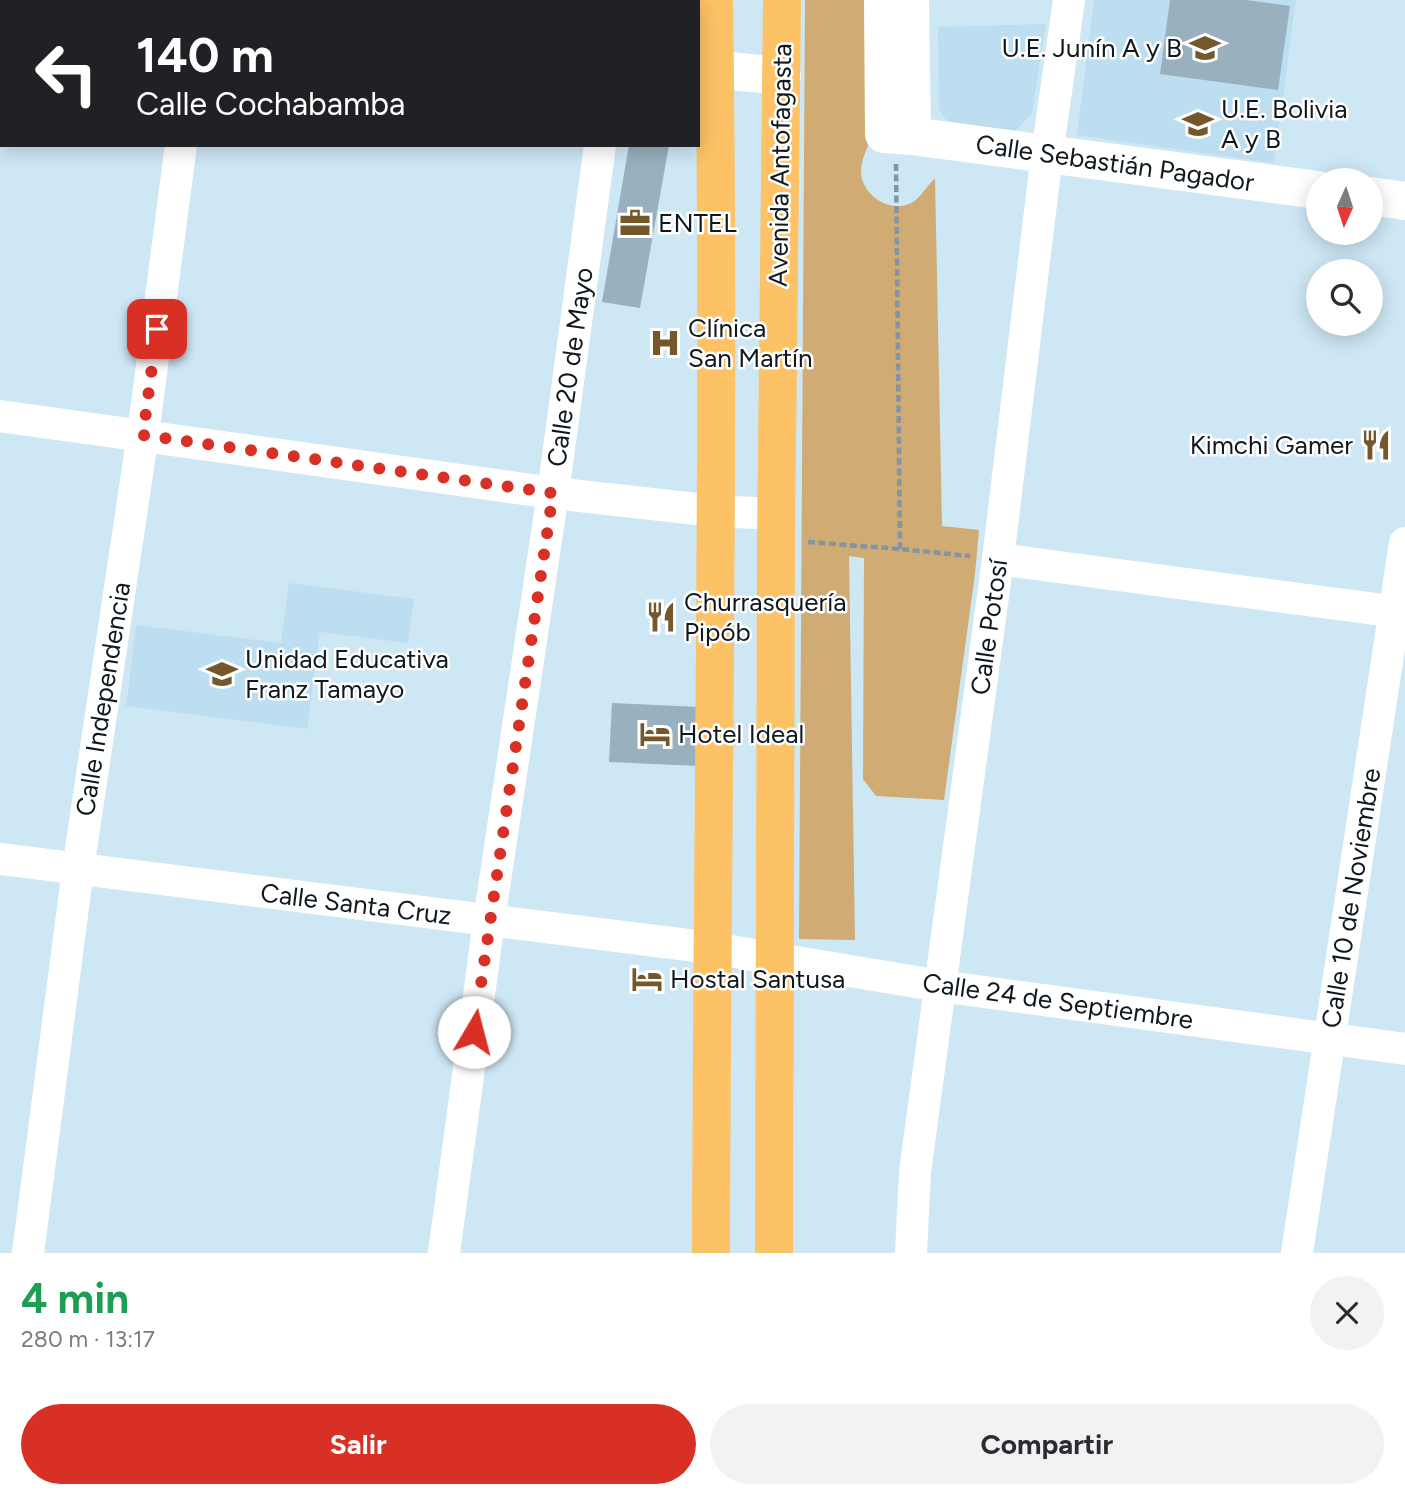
<!DOCTYPE html>
<html lang="es">
<head>
<meta charset="utf-8">
<style>
  :root { --surface:#fff; --page:#f2f2f3; --text:#2b2b33; --muted:#7c7c81; --accent:#d93025 }
  body { margin:0; font-family:Figtree,sans-serif; background:var(--page); color:var(--text); height:100vh; display:flex; flex-direction:column; font-size:26px; white-space:nowrap }
  * { box-sizing:border-box; margin:0 }
  p { font-size:23px; color:var(--muted) }
  .icon { flex:none; width:38px; height:38px; fill:none; stroke:currentColor; stroke-width:2; stroke-linecap:round; stroke-linejoin:round }
  .map { position:relative; height:1253px; overflow:hidden }
  .drawer { display:flex; flex-direction:column; background:var(--surface); flex:1 }
  .drawer>* { flex:none }
  .banner { position:absolute; left:0px; top:0px; width:700px; height:147px; box-shadow:0 4px 18px #0003; background:#202124; color:#fff; overflow:hidden }
  .needle { width:46px; rotate:183deg }
  .buttons { position:absolute; left:1306px; top:168px; display:grid; gap:14px }
  .buttons a { display:grid; place-items:center; width:77px; height:77px; border-radius:50%; background:var(--surface); box-shadow:0 4px 18px #0003; font-size:35px }
  .pin { position:absolute; display:grid; place-items:center; width:60px; height:60px; color:#fff; margin:-30px; border-radius:14px; box-shadow:0 4px 10px #0006 }
  .me { position:absolute; width:77px; margin:-38px; rotate:8deg; stroke-linejoin:round; filter:drop-shadow(0 0 5px #0008) }
  .turn { display:flex; align-items:center; gap:24px; height:147px; padding:0 21px; font-size:32px }
  .turn .icon { width:91px; height:91px; stroke-width:2.5 }
  .turn b { display:block; font-size:49px; line-height:60px }
  .round { display:grid; place-items:center; flex:none; width:74px; height:74px; border-radius:37px; background:var(--page) }
  .headline { display:flex; align-items:center; justify-content:space-between; height:119px; padding:0 21px }
  h1 { font-size:42px; font-weight:700; line-height:52px; color:#1e9e55 }
  .cta { display:flex; gap:14px; margin-top:auto; padding:14px 21px }
  .cta a { flex:1; height:80px; border-radius:42px; background:var(--accent); color:#fff; font-size:28px; font-weight:700; line-height:80px; text-align:center }
  .cta a+a { background:var(--page); color:var(--text) }
  .map>svg:first-child { display:block }
  .built { fill:#bdddf0 }
  .green { fill:#d0ab74 }
  .building { fill:#99b1be }
  .lines { fill:none; stroke-linecap:round; stroke-linejoin:round }
  .path { stroke:#8395a0; stroke-width:4.5; stroke-dasharray:7 3.5; stroke-linecap:butt }
  .street { stroke:#fff; stroke-width:32 }
  .secondary { stroke:#fff; stroke-width:38 }
  .highway { stroke:#fcc265; stroke-width:38 }
  .route { stroke:#d93025; stroke-width:12; stroke-dasharray:0 21.6 }
  .labels { text-anchor:middle; stroke-width:5; stroke-linejoin:round; paint-order:stroke }
  .poi-label { font-size:26px; fill:#0f181d; stroke:#fff; text-anchor:start }
  .street-label { font-size:26px; fill:#0f181d; stroke:#fff }
</style>
</head>
<body>
<div class="map">
<svg width="1405" height="1253" viewBox="0 0 1405 1253">
  <rect width="100%" height="100%" fill="#cee7f5"/>
  <g class="built">
    <polygon points="1094,0 1296,0 1274,163 1077,135"/>
    <polygon points="1046,24 1032,113 1016,131 948,123 939,109 938,27"/>
    <polygon points="289,583 414,599 408,643 320,632 307,729 126,706 136,625 281,643"/>
  </g>
  <path class="green" d="M805 0H871L873 135C868 146 861 159 861 172 862 198 896 217 917 199 923 193 929 184 935 178L942 526 979 530 975 574 944 800 876 796 863 779 864 558 849 556 855 940 799 939Z"/>
  <g class="building">
    <polygon points="1170,0 1246,0 1290,6 1278,90 1160,74"/>
    <polygon points="629,145 669,145 640,308 602,302"/>
    <polygon points="612,703 701,707 699,766 609,762"/>
  </g>
  <g class="lines">
    <g class="path">
      <polyline points="896,164 900,549"/>
      <polyline points="808,542 900,549 970,556"/>
    </g>
    <g class="street">
      <polyline points="200,2 200,0"/>
      <polyline points="620,2 620,0"/>
      <polyline points="0,416 553,493 715,511 776,514"/>
      <polyline points="998,559 1405,613"/>
      <polyline points="0,859 712,948 940,986 1405,1049"/>
      <polyline points="28,1253 78,869 143,434 181,145"/>
      <polyline points="444,1253 489,921 553,493 600,145"/>
      <polyline points="911,1253 915,1172 998,559 1047,154 1069,0"/>
      <polyline points="1297,1253 1405,543"/>
    </g>
    <g class="secondary">
      <polyline points="883,0 884,134 912,136 1318,190"/>
      <polyline points="910,0 912,136"/>
      <polyline points="0,10 2,10"/>
      <polyline points="698,68 782,76"/>
      <polyline points="1370,196 1405,201"/>
    </g>
    <g class="highway">
      <path d="M711 1253C712 835 720 418 714 0"/>
      <polyline points="774,1253 776,540 782,0"/>
    </g>
  </g>
  <g class="lines">
    <polyline class="route" points="157,329 143,435 553,493 474,1032"/>
  </g>
  <defs>
    <g id="school-bare" transform="scale(2.415)"><path d="M0-5L7-2L0 1L-7-2ZM-4 1L0 2.5L4 1V4Q0 6-4 4Z" fill="#74582b" stroke="#fff" stroke-width="2.5" paint-order="stroke"/></g>
    <g id="office-bare" transform="scale(2.415)"><path d="M-6-3h4V-5.5h4V-3h4V5H-6ZM-1-4.5V-3h2v-1.5ZM-6 0V1H6V0Z" fill="#74582b" stroke="#fff" stroke-width="2.5" paint-order="stroke"/></g>
    <g id="hospital-bare" transform="scale(2.415)"><path d="M-5-5h3v3.5h4V-5h3V5h-3V1.5h-4V5h-3Z" fill="#74582b" stroke="#fff" stroke-width="2.5" paint-order="stroke"/></g>
    <g id="restaurant-bare" transform="scale(2.415)"><path d="M-5-6h1v4h1v-4h1v4h1v-4h1v5L-1.5 .5V6h-2V.5L-5-1ZM5-6V6H3V1.5H1.5Q1.5-4 5-6Z" fill="#74582b" stroke="#fff" stroke-width="2.5" paint-order="stroke"/></g>
    <g id="hotel-bare" transform="scale(2.415)"><path d="M-6-4.5h1.5V1H6V5H4.5V3h-9V5H-6ZM-4 0a1.8 1.8 0 1 1 3.6 0ZM.5 0V-2.5h3Q6-2.5 6 0Z" fill="#74582b" stroke="#fff" stroke-width="2.5" paint-order="stroke"/></g>
  </defs>
  <g fill-rule="evenodd">
    <use href="#school-bare" x="1205" y="48"/>
    <use href="#school-bare" x="1198" y="124"/>
    <use href="#office-bare" x="635" y="223"/>
    <use href="#hospital-bare" x="665" y="343"/>
    <use href="#restaurant-bare" x="1376" y="445"/>
    <use href="#restaurant-bare" x="661" y="617"/>
    <use href="#school-bare" x="222" y="674"/>
    <use href="#hotel-bare" x="655" y="734"/>
    <use href="#hotel-bare" x="647" y="979"/>
  </g>
  <g class="labels">
    <g class="poi-label">
      <text x="1182" y="57" text-anchor="end">U.E. Junín A y B</text>
      <text x="1221" y="118">U.E. Bolivia<tspan x="1221" dy="30">A y B</tspan></text>
      <text x="658" y="232">ENTEL</text>
      <text x="688" y="337">Clínica<tspan x="688" dy="30">San Martín</tspan></text>
      <text x="1353" y="454" text-anchor="end">Kimchi Gamer</text>
      <text x="684" y="611">Churrasquería<tspan x="684" dy="30">Pipób</tspan></text>
      <text x="245" y="668">Unidad Educativa<tspan x="245" dy="30">Franz Tamayo</tspan></text>
      <text x="678" y="743">Hotel Ideal</text>
      <text x="670" y="988">Hostal Santusa</text>
    </g>
    <g class="street-label">
      <text transform="translate(1115 163) rotate(8)" y="9">Calle Sebastián Pagador</text>
      <text transform="translate(780 165) rotate(-89)" y="9">Avenida Antofagasta</text>
      <text transform="translate(570 367) rotate(-82)" y="9">Calle 20 de Mayo</text>
      <text transform="translate(989 627) rotate(-82)" y="9">Calle Potosí</text>
      <text transform="translate(103 699) rotate(-81)" y="9">Calle Independencia</text>
      <text transform="translate(1351 898) rotate(-81)" y="9">Calle 10 de Noviembre</text>
      <text transform="translate(356 904) rotate(7)" y="9">Calle Santa Cruz</text>
      <text transform="translate(1058 1001) rotate(8)" y="9">Calle 24 de Septiembre</text>
    </g>
  </g>
</svg>
<div class="buttons">
<a><svg class="needle" viewBox="-14 -14 28 28"><path d="M0-13l5 13h-10z" fill="#e53935"/><path d="M0 13l5-13h-10z" fill="#7c7c81"/></svg></a>
<a><svg class="icon" aria-label="search" viewBox="0 0 24 24"><circle cx="10" cy="10" r="6"/><path d="M15 15l6 6"/></svg></a>
</div>
<div class="pin" style="left:157px;top:329px;background:#d93025"><svg class="icon" aria-label="arrive" viewBox="0 0 24 24"><path d="M6 21V4h12l-3 4 3 4H6"/></svg></div>
<svg class="me" style="left:474px;top:1032px" viewBox="-20 -20 40 40"><circle r="19" fill="#fff"/><path d="M0-13L10 11 0 6-10 11z" fill="#d93025"/></svg>
<div class="banner">
<div class="turn"><svg class="icon" aria-label="left" viewBox="0 0 24 24"><path d="M17 20v-9H6M10 6l-5 5 5 5"/></svg><div><b>140 m</b>Calle Cochabamba</div></div>
</div>
</div>
<section class="drawer">
<div class="headline"><div><h1>4 min</h1><p>280 m · 13:17</p></div><a class="round"><svg class="icon" aria-label="close" viewBox="0 0 24 24"><path d="M6 6l12 12M18 6L6 18"/></svg></a></div>
<div class="cta"><a>Salir</a><a>Compartir</a></div>
</section>
</body>
</html>
